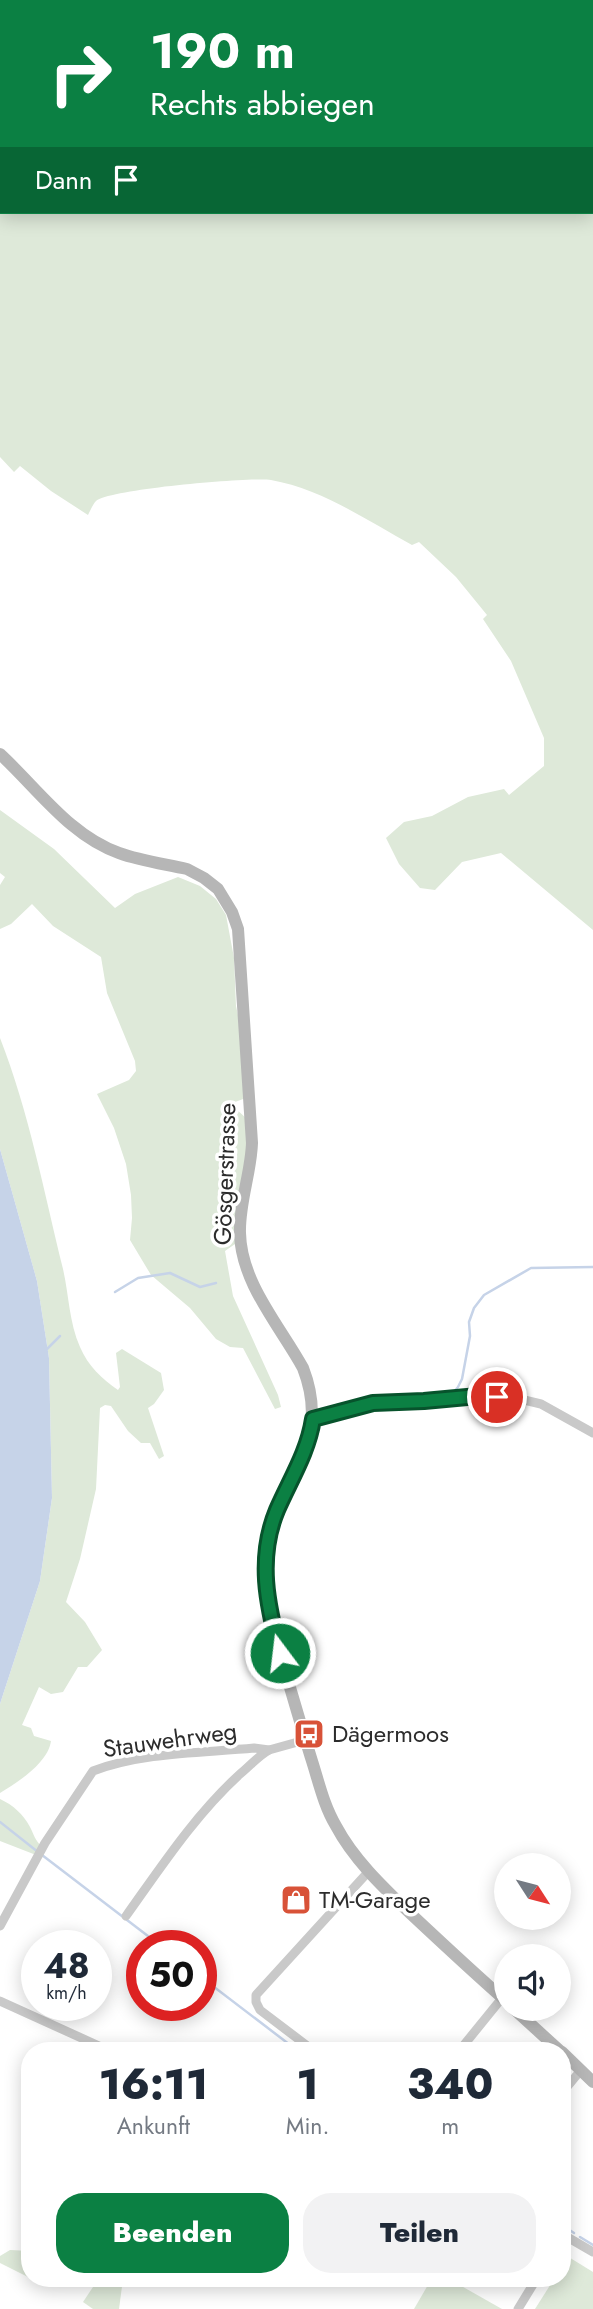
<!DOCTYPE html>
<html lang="de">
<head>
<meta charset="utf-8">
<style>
  :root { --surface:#fff; --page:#f2f2f3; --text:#1f2937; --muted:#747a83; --accent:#0b8043 }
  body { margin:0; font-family:Jost,sans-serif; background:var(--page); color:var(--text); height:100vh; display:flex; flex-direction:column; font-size:26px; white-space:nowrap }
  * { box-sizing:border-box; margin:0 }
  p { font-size:23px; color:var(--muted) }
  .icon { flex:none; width:38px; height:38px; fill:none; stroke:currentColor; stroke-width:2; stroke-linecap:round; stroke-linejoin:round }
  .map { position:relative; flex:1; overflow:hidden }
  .panel { position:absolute; left:21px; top:2042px; width:550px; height:245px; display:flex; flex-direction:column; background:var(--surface); border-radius:28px; box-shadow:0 4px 18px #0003 }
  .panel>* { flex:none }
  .top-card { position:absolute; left:0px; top:0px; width:593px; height:214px; box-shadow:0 4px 18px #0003; background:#0b8043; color:#fff; overflow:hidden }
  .needle { width:46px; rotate:126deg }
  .buttons { position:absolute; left:494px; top:1853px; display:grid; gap:14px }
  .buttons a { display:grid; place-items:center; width:77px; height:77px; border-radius:50%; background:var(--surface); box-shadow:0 4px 18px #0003; font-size:35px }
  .speed { position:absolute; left:21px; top:1930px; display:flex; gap:14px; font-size:35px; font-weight:700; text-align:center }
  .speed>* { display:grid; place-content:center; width:91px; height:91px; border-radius:50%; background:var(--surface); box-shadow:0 4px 18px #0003; line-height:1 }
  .speed small { font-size:18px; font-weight:400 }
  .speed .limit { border:10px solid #d22; background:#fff; color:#111 }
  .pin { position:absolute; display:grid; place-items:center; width:60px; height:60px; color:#fff; margin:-30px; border:4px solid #fff; border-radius:50%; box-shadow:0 2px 7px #0007 }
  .me { position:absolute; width:77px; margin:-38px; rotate:345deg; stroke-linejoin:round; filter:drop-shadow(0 0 5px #0008) }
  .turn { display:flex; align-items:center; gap:24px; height:147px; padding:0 35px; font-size:32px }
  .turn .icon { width:91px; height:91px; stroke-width:2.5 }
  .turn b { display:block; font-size:49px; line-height:60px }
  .then { display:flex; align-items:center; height:66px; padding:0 35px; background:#0003; gap:14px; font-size:26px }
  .eta { display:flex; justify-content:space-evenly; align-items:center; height:119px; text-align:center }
  .eta b { font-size:42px; font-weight:800; line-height:49px }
  .primary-button { display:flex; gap:14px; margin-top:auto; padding:14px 35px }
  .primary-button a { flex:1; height:80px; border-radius:28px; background:var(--accent); color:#fff; font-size:28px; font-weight:800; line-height:80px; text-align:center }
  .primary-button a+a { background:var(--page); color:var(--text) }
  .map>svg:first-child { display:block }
  .green { fill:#dee9d9; fill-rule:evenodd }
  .water { fill:#c6d3e8 }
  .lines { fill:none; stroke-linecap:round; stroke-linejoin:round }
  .stream { stroke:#c6d3e8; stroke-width:2.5 }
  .minor { stroke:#c9c9c9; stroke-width:9 }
  .secondary { stroke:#b6b6b6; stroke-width:12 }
  .route-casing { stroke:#07532c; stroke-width:18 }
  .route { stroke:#0b8043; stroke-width:12 }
  .labels { text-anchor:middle; stroke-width:7; stroke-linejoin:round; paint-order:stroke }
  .street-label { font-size:24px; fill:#2c2c2c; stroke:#fff }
  .poi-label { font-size:24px; fill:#2c2c2c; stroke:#fff; text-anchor:start }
</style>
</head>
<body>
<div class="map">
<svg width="593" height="2309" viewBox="0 0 593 2309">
  <rect width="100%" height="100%" fill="#fff"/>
  <g class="green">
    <path d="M0 0H593V930L501 853 462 862 435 890 420 888 399 864 386 838 404 822 432 816 468 797 504 789 509 795 544 766V738L511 661 483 619 487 615 456 577 419 542 412 545C368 521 322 489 271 480 250 477 111 489 96 501 93 504 90 511 88 515L51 491 20 466 14 472 0 457ZM2 2H592V212H2Z"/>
    <polygon points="0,810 54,849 115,908 135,894 178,877 200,886 216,899 226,915 234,958 236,1006 241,1029 246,1098 235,1102 235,1108 247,1119 247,1147 235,1244 225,1251 233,1296 278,1395 281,1407 275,1409 243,1348 230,1347 216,1339 190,1308 151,1275 130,1240 132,1218 131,1195 126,1164 114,1128 97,1094 129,1080 136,1071 135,1061 107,993 101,957 53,926 32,904 11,924 0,929 0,885 5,877 0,873"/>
    <path d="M0 1038C29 1112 44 1192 63 1269 69 1295 69 1322 80 1347 88 1366 102 1379 118 1390L120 1387 116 1353 122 1349 161 1373 164 1390 154 1404 148 1408 164 1456 159 1459 150 1443H141L128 1431 111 1406 105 1405 100 1408 96 1489 80 1559 66 1602 85 1622 102 1650 87 1667H78L63 1692 51 1694 39 1687 22 1725 31 1728 34 1736 51 1741C48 1763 18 1782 0 1793V1704L40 1581 52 1498 49 1358 37 1281 0 1149Z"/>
    <path d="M0 1799C13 1805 23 1814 30 1827 34 1835 35 1840 42 1847L36 1855 0 1841Z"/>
    <polygon points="10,2250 30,2251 30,2278 0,2263 0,2256"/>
    <polygon points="567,2256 593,2272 593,2309 535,2309 554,2279 562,2278 562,2265"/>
    <polygon points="99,2278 123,2279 119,2309 93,2309 83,2302"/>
    <polygon points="432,2278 449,2279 502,2309 414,2309"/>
  </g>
  <polygon class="water" points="0,1149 37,1281 49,1358 52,1498 40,1581 0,1704"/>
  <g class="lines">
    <g class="stream">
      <polyline points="115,1292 138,1278 170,1273 200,1287 216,1283"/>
      <polyline points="45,1351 60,1336"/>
      <polyline points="322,1409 336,1408 370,1397 453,1393 458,1387 462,1379 470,1336 469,1322 474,1308 484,1295 531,1268 593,1267"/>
      <polyline points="0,1822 38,1852"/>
      <polyline points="42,1855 161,1946"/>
      <polyline points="201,1977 298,2051"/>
      <polyline points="562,2225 574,2233"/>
      <polyline points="580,2237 593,2245"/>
    </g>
    <g class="minor">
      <polyline points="313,1419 373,1403 424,1401 478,1396 497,1397 520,1399 541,1404 593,1433"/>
      <path d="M126 1916C161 1867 195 1815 240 1774 250 1766 258 1756 269 1750"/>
      <path d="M0 1926 45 1843 93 1771C143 1752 202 1753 254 1748L269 1750 305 1740"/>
      <polyline points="0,2001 110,2051"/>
      <polyline points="314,2051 260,2010 256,2002 256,1995 369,1871"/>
      <polyline points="459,2051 502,1998"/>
      <polyline points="562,2093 581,2070"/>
      <polyline points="562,2234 593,2252"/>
      <polyline points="518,2309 537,2278"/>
    </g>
    <g class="secondary">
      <path d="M0 754C37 788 70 836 119 853 141 861 165 864 187 869L204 878 218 889 232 912 238 929 252 1143C251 1173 239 1203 240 1233 241 1283 280 1326 303 1368 332 1443 282 1472 268 1539 258 1586 274 1630 286 1674 295 1704 303 1732 312 1761 319 1783 324 1806 336 1826 354 1860 384 1888 412 1915 443 1944 474 1973 506 2001"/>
      <polyline points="514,2009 560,2051"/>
      <polyline points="562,2052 593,2082"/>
    </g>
  </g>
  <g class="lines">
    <g class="route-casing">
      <path id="route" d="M280 1653C267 1605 257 1558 277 1510 290 1480 308 1452 313 1419L373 1403 424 1401 478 1396 497 1397"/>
    </g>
    <use href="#route" class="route"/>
  </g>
  <defs>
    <g id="bus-square" transform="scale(1.575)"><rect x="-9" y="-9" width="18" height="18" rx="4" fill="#d85238" stroke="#fff"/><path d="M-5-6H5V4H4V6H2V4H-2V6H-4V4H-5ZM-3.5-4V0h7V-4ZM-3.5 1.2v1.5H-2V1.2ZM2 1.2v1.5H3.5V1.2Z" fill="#fff"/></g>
    <g id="shop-square" transform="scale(1.575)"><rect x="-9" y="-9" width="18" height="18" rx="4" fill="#d85238" stroke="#fff"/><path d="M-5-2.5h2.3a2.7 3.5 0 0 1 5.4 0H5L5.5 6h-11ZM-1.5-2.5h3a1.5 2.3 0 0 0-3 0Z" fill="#fff"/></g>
  </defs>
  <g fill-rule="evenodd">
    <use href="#bus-square" x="309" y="1734"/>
    <use href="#shop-square" x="296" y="1900"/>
  </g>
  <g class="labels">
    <g class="street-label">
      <text transform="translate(225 1174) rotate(-88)" y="8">Gösgerstrasse</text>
      <text transform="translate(170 1740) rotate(-8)" y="8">Stauwehrweg</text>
    </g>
    <g class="poi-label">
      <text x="332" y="1742">Dägermoos</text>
      <text x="319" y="1908">TM-Garage</text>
    </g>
  </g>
</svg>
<div class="buttons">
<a><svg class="needle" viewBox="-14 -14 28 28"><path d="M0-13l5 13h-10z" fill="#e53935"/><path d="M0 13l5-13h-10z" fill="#747a83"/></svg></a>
<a><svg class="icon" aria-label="sound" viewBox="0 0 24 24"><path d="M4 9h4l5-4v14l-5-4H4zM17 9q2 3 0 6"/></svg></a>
</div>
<div class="speed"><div>48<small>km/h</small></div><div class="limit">50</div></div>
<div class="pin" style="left:497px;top:1397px;background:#d93025"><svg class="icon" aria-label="arrive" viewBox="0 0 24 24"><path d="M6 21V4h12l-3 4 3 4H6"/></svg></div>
<svg class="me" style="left:280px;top:1653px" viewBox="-20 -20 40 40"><circle r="17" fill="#0b8043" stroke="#fff" stroke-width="3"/><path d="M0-11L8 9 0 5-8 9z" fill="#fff"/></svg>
<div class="top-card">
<div class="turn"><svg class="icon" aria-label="right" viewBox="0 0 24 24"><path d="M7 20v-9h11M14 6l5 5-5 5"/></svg><div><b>190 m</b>Rechts abbiegen</div></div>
<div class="then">Dann<svg class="icon" aria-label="arrive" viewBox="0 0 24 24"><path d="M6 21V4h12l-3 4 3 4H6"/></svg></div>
</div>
<section class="panel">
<div class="eta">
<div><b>16:11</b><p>Ankunft</p></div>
<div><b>1</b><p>Min.</p></div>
<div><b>340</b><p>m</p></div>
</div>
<div class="primary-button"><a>Beenden</a><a>Teilen</a></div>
</section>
</div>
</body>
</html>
